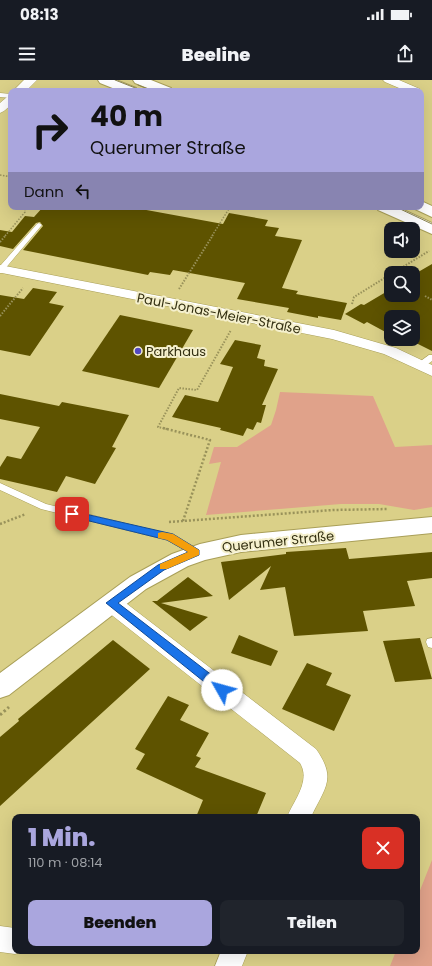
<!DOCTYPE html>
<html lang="de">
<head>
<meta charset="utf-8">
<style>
  :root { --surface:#171b24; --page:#20242c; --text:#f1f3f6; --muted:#9ea1a6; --accent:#aaa6de }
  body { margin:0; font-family:Poppins,sans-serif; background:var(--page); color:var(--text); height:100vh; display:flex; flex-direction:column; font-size:15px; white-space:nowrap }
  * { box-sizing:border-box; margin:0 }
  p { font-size:13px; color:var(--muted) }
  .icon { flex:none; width:22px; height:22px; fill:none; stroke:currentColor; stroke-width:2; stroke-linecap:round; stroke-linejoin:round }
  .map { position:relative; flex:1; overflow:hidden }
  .drawer { position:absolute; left:12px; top:734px; width:408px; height:140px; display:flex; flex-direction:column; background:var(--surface); border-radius:8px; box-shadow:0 4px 16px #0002 }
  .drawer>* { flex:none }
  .top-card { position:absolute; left:8px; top:8px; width:416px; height:122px; border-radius:8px; box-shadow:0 4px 16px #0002; background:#aaa6de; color:#111; overflow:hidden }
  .controls { position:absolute; left:384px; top:142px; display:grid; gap:8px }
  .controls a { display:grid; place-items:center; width:36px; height:36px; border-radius:8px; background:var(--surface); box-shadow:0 4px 16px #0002; font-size:20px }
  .pin { position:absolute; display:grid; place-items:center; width:34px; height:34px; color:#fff; margin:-17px; border-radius:8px; box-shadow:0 2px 6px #0006 }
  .me { position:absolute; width:44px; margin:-22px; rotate:308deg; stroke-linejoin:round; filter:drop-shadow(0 0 3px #0008) }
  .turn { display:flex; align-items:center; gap:14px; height:84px; padding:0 16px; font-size:18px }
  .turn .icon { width:52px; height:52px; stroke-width:2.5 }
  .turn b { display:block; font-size:28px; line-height:34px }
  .then { display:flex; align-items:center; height:38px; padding:0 16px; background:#0003; gap:8px; font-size:15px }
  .round { display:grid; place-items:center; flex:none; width:42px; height:42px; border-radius:8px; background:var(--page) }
  .head { display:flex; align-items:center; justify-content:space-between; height:68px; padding:0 16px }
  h1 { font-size:24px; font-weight:800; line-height:30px; color:var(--accent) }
  .cta { display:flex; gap:8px; margin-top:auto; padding:8px 16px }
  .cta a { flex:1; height:46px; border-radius:8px; background:var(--accent); color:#111; font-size:16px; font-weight:800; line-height:46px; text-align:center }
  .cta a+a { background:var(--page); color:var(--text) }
  .status { display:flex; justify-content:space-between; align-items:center; height:28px; padding:0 20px; background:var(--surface); direction:ltr }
  .status svg { height:11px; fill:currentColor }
  header { display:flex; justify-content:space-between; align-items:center; height:52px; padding:0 16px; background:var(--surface); font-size:18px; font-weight:800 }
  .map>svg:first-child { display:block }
  .green { fill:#e0a28a }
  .building { fill:#5e5300 }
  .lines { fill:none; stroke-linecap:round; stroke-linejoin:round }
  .lane-casing { stroke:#a99f58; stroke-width:1 }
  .street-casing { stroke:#a99f58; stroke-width:1 }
  .secondary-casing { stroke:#a99f58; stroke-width:2 }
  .primary-casing { stroke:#a99f58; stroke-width:2 }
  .path-far3 { stroke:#99925a; stroke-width:1.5; stroke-dasharray:1.5 1.5; stroke-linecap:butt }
  .path-far2 { stroke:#99925a; stroke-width:2; stroke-dasharray:1.5 1.5; stroke-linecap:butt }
  .path-far1 { stroke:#99925a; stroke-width:2.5; stroke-dasharray:2 2; stroke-linecap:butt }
  .path { stroke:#99925a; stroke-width:3; stroke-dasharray:2.5 2.5; stroke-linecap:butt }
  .lane { fill:#fff; fill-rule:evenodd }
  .street { fill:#fff; fill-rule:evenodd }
  .secondary { fill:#fff; fill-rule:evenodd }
  .primary { fill:#fff; fill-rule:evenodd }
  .tram { stroke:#8c8551; stroke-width:1 }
  .route { fill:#1a73e8; stroke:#114b97 }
  .slow { fill:#f59e0b }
  .poi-dot { fill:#5349c1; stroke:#f5f0cd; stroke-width:1.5 }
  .labels { text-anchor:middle; stroke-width:4; stroke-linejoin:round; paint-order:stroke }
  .street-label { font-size:13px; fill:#343012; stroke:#f5f0cd }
  .poi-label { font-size:13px; fill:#343012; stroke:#f5f0cd; text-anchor:start }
</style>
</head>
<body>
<div class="status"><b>08:13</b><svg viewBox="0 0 49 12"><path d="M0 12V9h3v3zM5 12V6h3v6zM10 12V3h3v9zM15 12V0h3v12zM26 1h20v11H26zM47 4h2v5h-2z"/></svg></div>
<header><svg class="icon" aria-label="menu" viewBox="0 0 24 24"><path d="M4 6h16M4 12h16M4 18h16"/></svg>Beeline<svg class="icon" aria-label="share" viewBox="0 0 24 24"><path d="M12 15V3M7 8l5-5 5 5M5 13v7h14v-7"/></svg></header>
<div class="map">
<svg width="432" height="886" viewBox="0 0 432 886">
  <rect width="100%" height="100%" fill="#dad088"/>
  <g class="green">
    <polygon points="280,312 373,316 395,367 432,365 432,427 414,430 379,424 341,424 206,435 221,382 209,384 214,367 237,367 271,345 276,330"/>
    <polygon points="432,780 432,886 390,886 396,871 417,871 417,818"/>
  </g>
  <g class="building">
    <polygon points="43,127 130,127 223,144 229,133 268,140 265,146 279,148 275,156 302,160 282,208 298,211 296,214 347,223 341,240 318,236 318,238 287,232 289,228 237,219 245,203 173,190 170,195 150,192 148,195 23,170 43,146 40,142 36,143 13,169 0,166 0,150 12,152 25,136 34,137"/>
    <polygon points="432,184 432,271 408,259 413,259 413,237 391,237 391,255 367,242 364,244 345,234 361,224 364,225 391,209 391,215 413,215 413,195"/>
    <polygon points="33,208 57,212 49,223 64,226 30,276 0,270 0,215 24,219"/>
    <polygon points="120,235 193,250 159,308 82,291"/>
    <polygon points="235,260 261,265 257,278 265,280 264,286 278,289 262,325 266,325 261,343 257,342 253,350 247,348 243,356 220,350 221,348 172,337 185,315 218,322 233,287 220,284"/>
    <polygon points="0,314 59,326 62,322 129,335 112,367 116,368 95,404 66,396 57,412 0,399 0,387 7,376 21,379 40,347 0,339"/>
    <polygon points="346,468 349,479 432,472 432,498 407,501 415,526 363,531 368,551 294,556 285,507 260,510 271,486 229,520 221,482 286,474 286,472"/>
    <polygon points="188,497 213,516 161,523 208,537 190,551 152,521 157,521"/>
    <polygon points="239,555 278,571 271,586 231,573"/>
    <polygon points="420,558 432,599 395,602 383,561"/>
    <polygon points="113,560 150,589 0,726 0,657 19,641 18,639"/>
    <polygon points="307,583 332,593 326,605 351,615 334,651 282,629"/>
    <polygon points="168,616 189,625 180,640 209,653 196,676 201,678 195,687 266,713 256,737 196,737 203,720 136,689 145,674 135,669"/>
  </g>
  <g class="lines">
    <g class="lane-casing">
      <g id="lane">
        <polygon points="0,13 11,14 11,18 0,17"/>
        <polygon points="39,143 42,145 41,146 4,190 0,191 0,186 37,144"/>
        <polygon points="429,275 432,275 432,281 424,287 418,287 417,285 418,283"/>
        <polygon points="0,403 46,424 173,455 199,471 201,473 199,475 196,476 167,460 41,429 0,410"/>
        <polygon points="432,558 432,568 428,567 426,562 427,559"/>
      </g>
    </g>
    <g class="street-casing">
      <g id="street">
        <polygon points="24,0 37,0 26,11 13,11"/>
        <polygon points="383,0 399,0 420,9 422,11 406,11 385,2"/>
        <polygon points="11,16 11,25 4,31 0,33 0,23 7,17"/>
        <polygon points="0,185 334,250 396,268 432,285 432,296 384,274 332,259 2,193 0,193"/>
        <path d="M111 515 118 517 316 669C337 699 325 707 311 737H287C294 720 311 701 300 683L104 529 101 523 104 517Z"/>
        <polygon points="0,846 15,848 15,871 23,871 15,874 0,872"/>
        <polygon points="221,871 248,871 242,886 215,886"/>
      </g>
    </g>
    <g class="secondary-casing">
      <polygon id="secondary" points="432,437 432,453 241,472 205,480 188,486 146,509 9,615 0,618 0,593 130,497 172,474 200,464 241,455"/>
    </g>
    <g class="primary-casing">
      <g id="primary">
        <polygon points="98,0 116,0 136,8 138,11 120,11 100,3"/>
        <polygon points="133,0 151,0 171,8 173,11 155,11 135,3"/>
        <polygon points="421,121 432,126 432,137 415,129 414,127 421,127"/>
        <polygon points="376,127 397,127 432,143 432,154 378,130"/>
      </g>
    </g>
    <g class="path-far3">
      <polyline points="0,95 11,97"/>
      <polyline points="5,156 25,132 25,127"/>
      <polyline points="212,156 230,127"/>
    </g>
    <g class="path-far2">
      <polyline points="0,162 6,155"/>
      <polyline points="393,193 429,171"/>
      <polyline points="179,209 213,155"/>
      <polyline points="425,216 432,220"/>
      <polyline points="352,224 354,217 391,194"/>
      <polyline points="0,236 23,208"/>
      <polyline points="167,349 158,347 179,308 197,310 231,250"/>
    </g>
    <g class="path-far1">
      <polyline points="163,348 210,360 183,441"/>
      <polyline points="169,442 333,430 388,429"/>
      <polyline points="0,444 26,434"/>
    </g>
    <polyline class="path" points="0,635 9,627"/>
    <use href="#lane" class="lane"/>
    <use href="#street" class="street"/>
    <use href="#secondary" class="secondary"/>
    <use href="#primary" class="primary"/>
    <g class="tram">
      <polyline points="115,0 143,11"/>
      <polyline points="138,5 153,11"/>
      <polyline points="396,127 432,144"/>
    </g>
  </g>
  <polygon class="route" points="72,431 173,454 199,470 199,475 164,490 118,523 226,606 227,610 226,613 218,613 106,523 158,485 188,472 167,460 69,436 67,434"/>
  <polygon class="slow" points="162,452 173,454 199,470 199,475 167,489 160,489 160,484 188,472 167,460 158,458 158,453"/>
  <circle class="poi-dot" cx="138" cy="271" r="4"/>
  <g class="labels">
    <g class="street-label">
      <text transform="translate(219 233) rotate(11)" y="5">Paul-Jonas-Meier-Straße</text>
      <text transform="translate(278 461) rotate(-6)" y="5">Querumer Straße</text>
    </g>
    <g class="poi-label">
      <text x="146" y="276">Parkhaus</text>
    </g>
  </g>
</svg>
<div class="controls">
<a><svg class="icon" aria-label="sound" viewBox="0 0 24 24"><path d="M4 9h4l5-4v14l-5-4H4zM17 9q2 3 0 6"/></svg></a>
<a><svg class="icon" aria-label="search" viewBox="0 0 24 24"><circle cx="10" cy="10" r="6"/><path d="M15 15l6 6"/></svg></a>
<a><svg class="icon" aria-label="layers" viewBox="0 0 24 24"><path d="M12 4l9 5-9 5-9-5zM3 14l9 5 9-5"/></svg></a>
</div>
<div class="pin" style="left:72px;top:434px;background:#d93025"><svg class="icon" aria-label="arrive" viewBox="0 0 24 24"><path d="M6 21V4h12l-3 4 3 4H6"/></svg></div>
<svg class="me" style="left:222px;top:610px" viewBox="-20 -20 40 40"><circle r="19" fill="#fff"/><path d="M0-13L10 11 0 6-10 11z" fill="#1a73e8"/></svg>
<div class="top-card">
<div class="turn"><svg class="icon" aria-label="right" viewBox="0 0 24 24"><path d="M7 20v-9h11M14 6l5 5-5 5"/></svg><div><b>40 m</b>Querumer Straße</div></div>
<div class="then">Dann<svg class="icon" aria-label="left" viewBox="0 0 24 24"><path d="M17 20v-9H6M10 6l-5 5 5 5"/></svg></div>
</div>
<section class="drawer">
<div class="head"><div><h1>1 Min.</h1><p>110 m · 08:14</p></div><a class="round" style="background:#d93025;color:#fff"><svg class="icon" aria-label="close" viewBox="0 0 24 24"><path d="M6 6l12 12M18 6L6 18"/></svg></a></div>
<div class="cta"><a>Beenden</a><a>Teilen</a></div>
</section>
</div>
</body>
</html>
